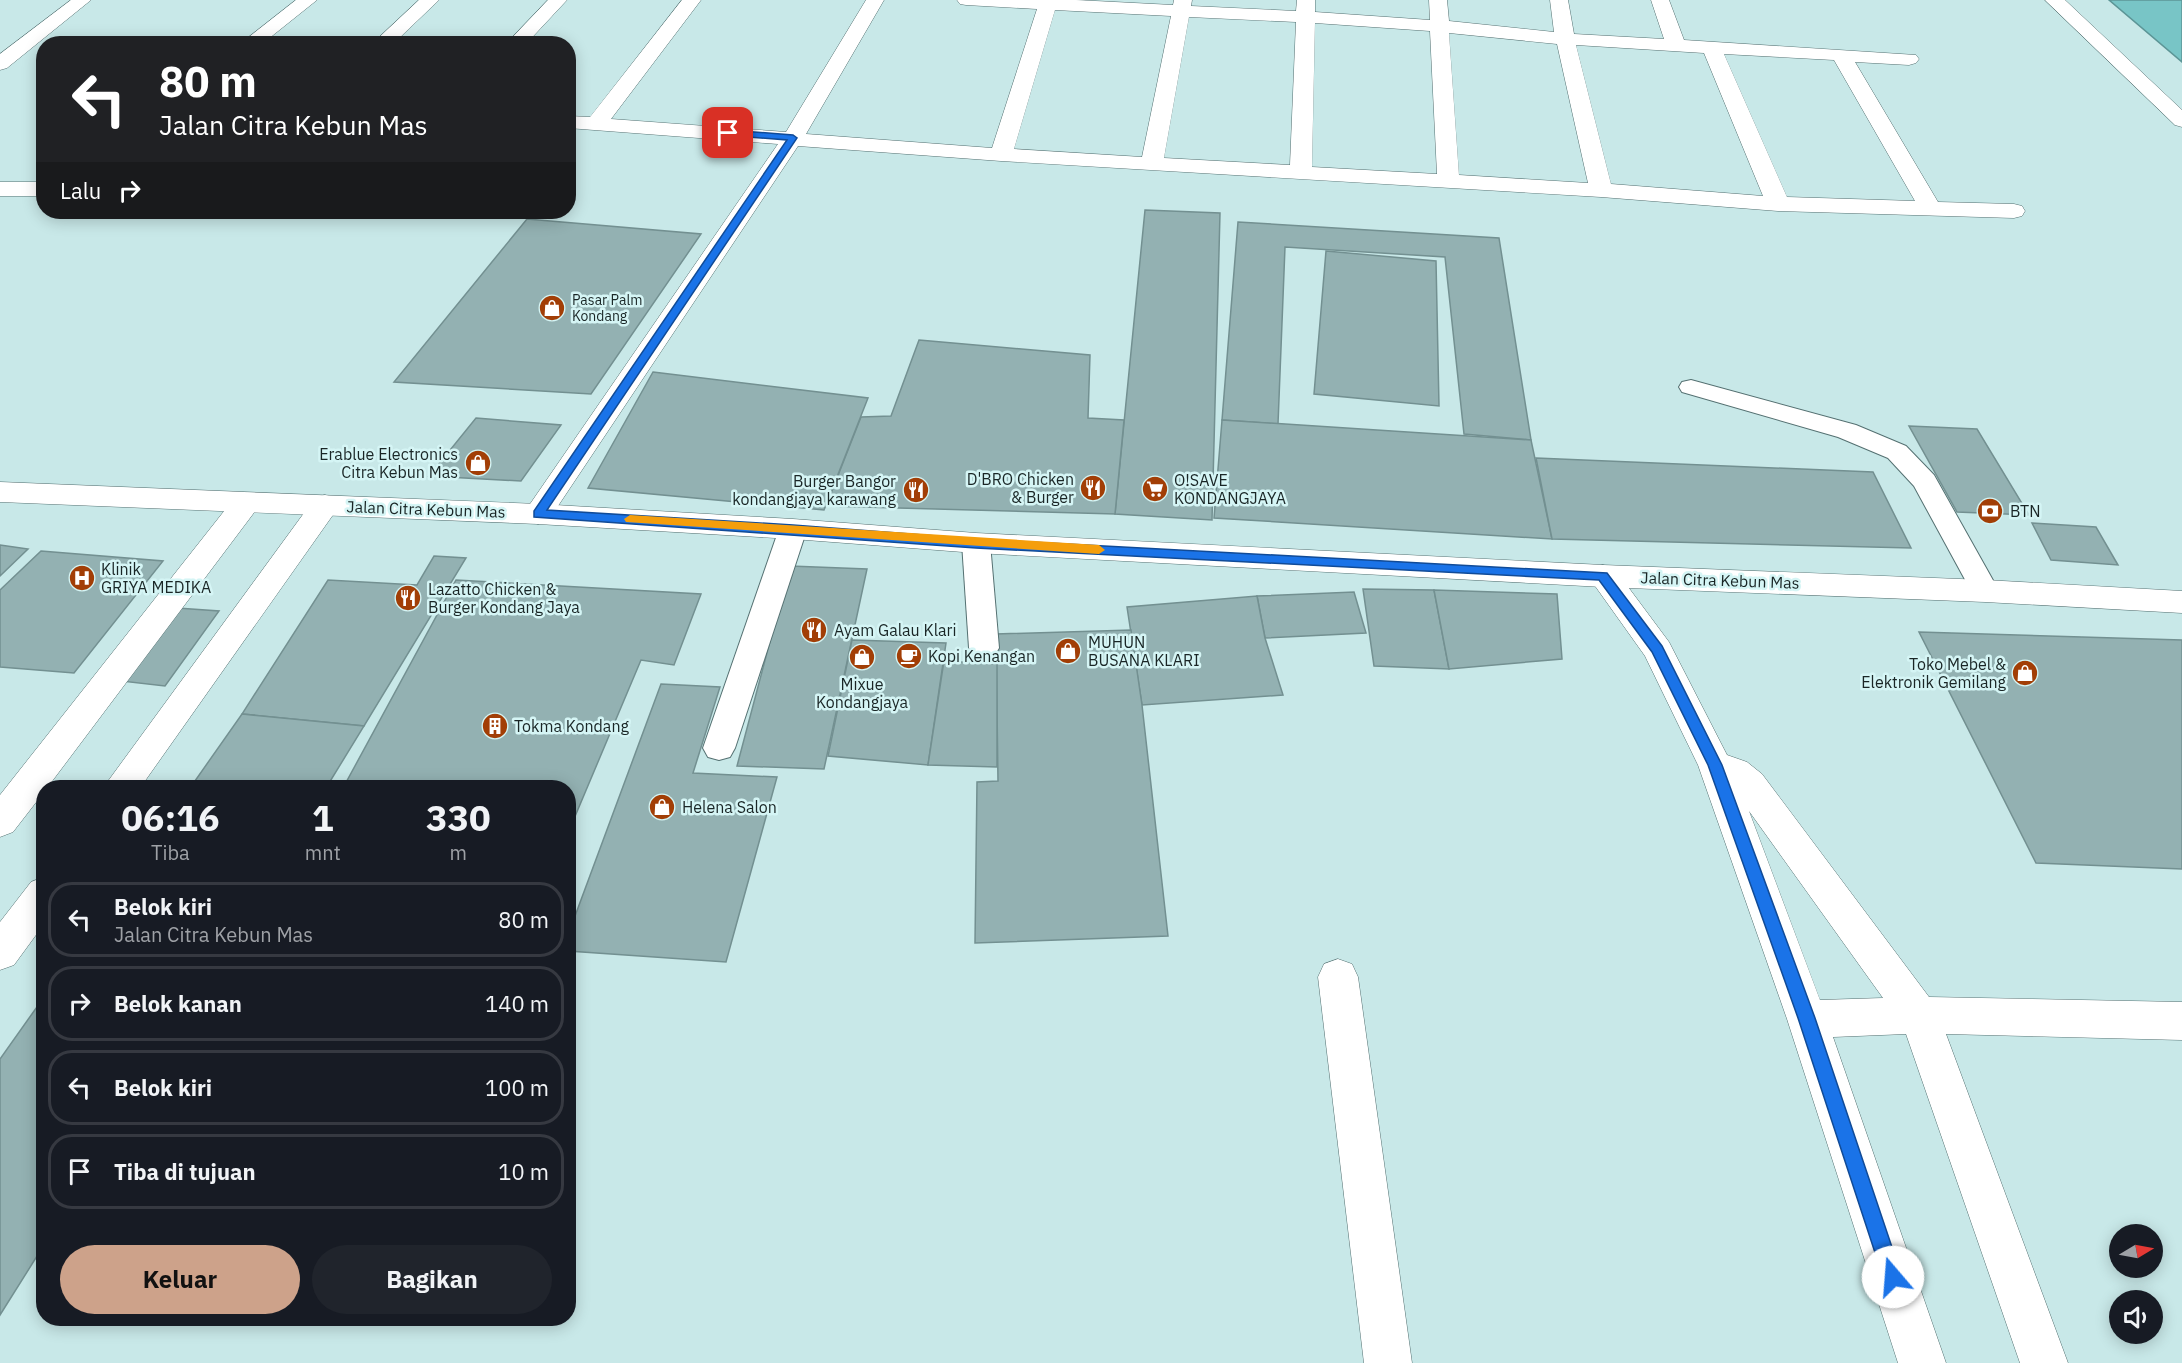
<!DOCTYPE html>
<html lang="id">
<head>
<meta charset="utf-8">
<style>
  :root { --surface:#171b24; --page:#20242c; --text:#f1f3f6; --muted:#9ea1a6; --line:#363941; --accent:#cda28a }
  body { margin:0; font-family:"IBM Plex Sans",sans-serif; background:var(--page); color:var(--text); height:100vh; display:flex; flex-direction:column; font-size:22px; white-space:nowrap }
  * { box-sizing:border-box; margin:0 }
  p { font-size:20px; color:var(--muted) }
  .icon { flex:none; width:33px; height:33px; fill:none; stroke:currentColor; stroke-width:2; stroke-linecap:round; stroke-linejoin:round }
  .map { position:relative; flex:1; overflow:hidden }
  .details { position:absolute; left:36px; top:780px; width:540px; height:546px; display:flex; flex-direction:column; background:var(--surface); border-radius:24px; box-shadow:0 3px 15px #0003 }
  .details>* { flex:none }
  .guide { position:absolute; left:36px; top:36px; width:540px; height:183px; border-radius:24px; box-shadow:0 3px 15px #0003; background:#202124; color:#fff; overflow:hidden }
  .needle { width:39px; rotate:80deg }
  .tools { position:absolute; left:2109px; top:1224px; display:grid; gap:12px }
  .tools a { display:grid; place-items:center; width:54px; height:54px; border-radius:50%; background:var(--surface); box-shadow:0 3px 15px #0003; font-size:30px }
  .pin { position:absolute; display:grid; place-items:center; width:51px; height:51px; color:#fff; margin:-26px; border-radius:12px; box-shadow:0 3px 9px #0006 }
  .me { position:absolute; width:66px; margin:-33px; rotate:342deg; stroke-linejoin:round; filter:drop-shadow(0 0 4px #0008) }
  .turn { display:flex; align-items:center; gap:21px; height:126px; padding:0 24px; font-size:27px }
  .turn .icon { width:78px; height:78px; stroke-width:2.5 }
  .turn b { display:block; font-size:42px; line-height:51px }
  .then { display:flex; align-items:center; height:57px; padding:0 24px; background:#0003; gap:12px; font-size:22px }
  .eta { display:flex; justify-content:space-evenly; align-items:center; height:102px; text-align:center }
  .eta b { font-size:36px; font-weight:700; line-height:42px }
  .cta { display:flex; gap:12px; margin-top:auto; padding:12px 24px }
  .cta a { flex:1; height:69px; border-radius:36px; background:var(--accent); color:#111; font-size:24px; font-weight:700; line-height:69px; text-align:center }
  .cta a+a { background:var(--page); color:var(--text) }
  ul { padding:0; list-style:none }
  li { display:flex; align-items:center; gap:18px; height:75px; margin:0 12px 9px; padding:0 12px; border:3px solid var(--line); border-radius:24px }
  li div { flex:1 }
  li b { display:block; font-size:22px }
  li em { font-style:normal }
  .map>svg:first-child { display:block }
  .water { fill:#78c5c6; stroke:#5c9596; stroke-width:1.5 }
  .building { fill:#93b1b2; stroke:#739091; stroke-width:1.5 }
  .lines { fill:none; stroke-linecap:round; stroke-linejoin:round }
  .service-casing { stroke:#547071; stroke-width:2 }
  .minor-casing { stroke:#547071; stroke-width:1 }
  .tertiary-casing { stroke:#547071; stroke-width:1 }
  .service { fill:#fff; fill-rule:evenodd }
  .minor { fill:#fff; fill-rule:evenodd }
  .tertiary { fill:#fff; fill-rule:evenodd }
  .route { fill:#1a73e8; stroke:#114b97; stroke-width:1.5 }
  .slow { fill:#f59e0b }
  .labels { text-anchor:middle; stroke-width:5; stroke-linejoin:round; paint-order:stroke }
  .far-poi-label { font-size:14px; fill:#1a2626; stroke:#d5f5f5; text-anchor:start }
  .poi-label { font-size:16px; fill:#1a2626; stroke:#d5f5f5; text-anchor:start }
  .street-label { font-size:16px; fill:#1a2626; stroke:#d5f5f5 }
</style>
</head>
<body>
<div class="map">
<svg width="2182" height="1363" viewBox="0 0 2182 1363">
  <rect width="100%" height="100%" fill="#c8e8e8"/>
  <polygon class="water" points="2109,0 2182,0 2182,62"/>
  <g class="building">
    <polygon points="1145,210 1220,213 1212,520 1115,514"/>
    <polygon points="527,219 701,234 591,394 394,382"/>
    <polygon points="1238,222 1499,238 1531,440 1464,434 1445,257 1285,247 1278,424 1222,420"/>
    <polygon points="1326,251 1436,261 1439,406 1314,394"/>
    <polygon points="919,340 1090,355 1088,418 1124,420 1115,514 826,506 861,417 891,416"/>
    <polygon points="653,372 868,398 824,510 588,488"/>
    <polygon points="476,418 561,425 521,481 429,476"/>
    <polygon points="1222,420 1531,440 1552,539 1214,518"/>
    <polygon points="1909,426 1977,429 2029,515 1957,512"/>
    <polygon points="1536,458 1873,472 1911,548 1552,539"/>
    <polygon points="2032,523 2096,527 2118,565 2051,560"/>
    <polygon points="0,545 28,549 0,576"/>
    <polygon points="41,551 163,561 74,673 0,667 0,590"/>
    <polygon points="434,556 466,558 364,726 242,714 328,580 417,585"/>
    <polygon points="790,566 867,569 824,769 737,766"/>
    <polygon points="456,580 701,594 674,665 641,660 568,833 568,788 343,788"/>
    <polygon points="1363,589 1434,590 1449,669 1374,666"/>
    <polygon points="1434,590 1557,594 1562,659 1449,669"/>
    <polygon points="1354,592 1366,633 1265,638 1257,596"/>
    <polygon points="1257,596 1265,638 1283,695 1142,705 1127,607"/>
    <polygon points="177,608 219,611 165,686 121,681"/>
    <polygon points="1131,630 1142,705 1168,936 975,943 977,782 998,781 996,634"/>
    <polygon points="1919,632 2182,640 2182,869 2036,863"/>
    <polygon points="852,640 946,643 928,765 828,756"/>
    <polygon points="944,661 997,664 997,767 928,765"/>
    <polygon points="661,684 720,687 693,773 777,777 726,962 568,951 568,935"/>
    <polygon points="242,714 364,726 326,788 190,788"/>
    <polygon points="44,997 44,1245 0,1315 0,1059"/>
  </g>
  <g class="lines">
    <g class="service-casing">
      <g id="service">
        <polygon points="1691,380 1856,425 1906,446 1934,475 1999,591 1995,598 1985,601 1975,598 1914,486 1888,458 1838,437 1682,392 1679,387 1682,382"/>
        <polygon points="793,520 803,523 807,529 735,748 730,757 719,760 708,757 703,748 779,529 783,523"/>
        <polygon points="976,534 986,536 990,543 999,648 994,656 984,659 974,656 969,648 962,543 966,536"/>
      </g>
    </g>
    <g class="minor-casing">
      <g id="minor">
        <polygon points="71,0 91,0 7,68 0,70 0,54"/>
        <polygon points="296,0 317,0 262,44 240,44"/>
        <polygon points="419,0 439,0 393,44 372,44"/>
        <polygon points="548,0 567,0 526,44 506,44"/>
        <path d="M682 0H701L611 119 786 132 866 0H884L806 134 992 148 1037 9 966 5 960 4 957 0H1076L1173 5 1174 0H1192L1191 6 1296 11 1297 0H1315V12L1430 20 1429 0H1447L1449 21 1554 32 1550 0H1568L1574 34 1664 39 1651 0H1669L1684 40 1916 55 1919 59 1916 63 1909 65 1855 62 1938 202 2014 204 2022 206 2025 211 2022 216 2014 218 1778 211 1601 197 1001 161 798 146 548 521 538 524 528 521 523 514 528 507 778 144 568 128V116L590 117ZM1055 10 1171 16 1142 157 1014 149ZM1189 17 1296 22 1290 165 1164 158ZM1315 23 1430 31 1437 174 1312 167ZM1449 33 1557 44 1588 183 1459 175ZM1576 45 1704 53 1763 196 1611 184ZM1724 54 1834 60 1915 201 1787 197Z"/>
        <polygon points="2045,0 2065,0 2182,110 2182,127 2175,125"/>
        <rect x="0" y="182" width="44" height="14"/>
        <polygon points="246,493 256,496 261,503 256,510 47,788 44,788 44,792 13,832 0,837 0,795 236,496"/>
        <polygon points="325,495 335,498 340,505 335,512 140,788 103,788 315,498"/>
        <path d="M1603 565 1614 568 1669 642 1727 755 1747 762 1762 774 1929 997 2182 1002V1040L1946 1034 2068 1363H2020L1906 1034 1833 1037 1946 1363H1898L1787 1019 1698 765 1645 656 1588 576 1592 568ZM1749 811 1883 998 1820 1000Z"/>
        <polygon points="44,877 44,924 14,965 0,970 0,922 31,882"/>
        <polygon points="1338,959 1352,964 1358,977 1412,1363 1364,1363 1318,977 1324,964"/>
      </g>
    </g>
    <g class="tertiary-casing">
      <polygon id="tertiary" points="0,482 538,504 793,519 976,533 1603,565 1985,580 2182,591 2182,613 1985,602 1603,587 976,553 793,539 538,524 0,502"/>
    </g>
    <use href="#service" class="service"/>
    <use href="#minor" class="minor"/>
    <use href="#tertiary" class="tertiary"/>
  </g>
  <polygon class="route" points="728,130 793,135 797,138 547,510 793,525 976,539 1607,573 1662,646 1722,765 1815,1018 1902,1277 1900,1284 1893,1286 1886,1284 1883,1277 1798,1018 1708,765 1652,652 1599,580 976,548 534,517 534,511 787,140 724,135 724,131"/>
  <polygon class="slow" points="630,515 1099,545 1105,550 1099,554 626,522 624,519"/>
  <defs>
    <g id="shop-disc" transform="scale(1.35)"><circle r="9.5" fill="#a23e06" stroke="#d5f5f5"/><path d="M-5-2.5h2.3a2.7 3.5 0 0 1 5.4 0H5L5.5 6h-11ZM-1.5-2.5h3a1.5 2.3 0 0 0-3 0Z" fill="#fff"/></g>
    <g id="restaurant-disc" transform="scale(1.35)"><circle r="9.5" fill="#a23e06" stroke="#d5f5f5"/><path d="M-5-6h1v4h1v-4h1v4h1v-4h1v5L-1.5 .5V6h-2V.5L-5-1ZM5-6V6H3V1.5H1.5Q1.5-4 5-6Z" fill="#fff"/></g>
    <g id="supermarket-disc" transform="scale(1.35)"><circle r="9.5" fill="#a23e06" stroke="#d5f5f5"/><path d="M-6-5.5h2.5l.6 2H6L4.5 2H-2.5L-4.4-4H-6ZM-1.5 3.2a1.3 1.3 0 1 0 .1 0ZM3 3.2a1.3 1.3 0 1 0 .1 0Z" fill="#fff"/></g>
    <g id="bank-disc" transform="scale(1.35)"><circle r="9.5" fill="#a23e06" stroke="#d5f5f5"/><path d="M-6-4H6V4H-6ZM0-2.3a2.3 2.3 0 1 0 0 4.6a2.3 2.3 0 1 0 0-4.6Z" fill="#fff"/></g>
    <g id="hospital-disc" transform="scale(1.35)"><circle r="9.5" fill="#a23e06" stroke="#d5f5f5"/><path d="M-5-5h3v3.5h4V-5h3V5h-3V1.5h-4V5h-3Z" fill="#fff"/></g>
    <g id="cafe-disc" transform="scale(1.35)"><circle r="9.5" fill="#a23e06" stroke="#d5f5f5"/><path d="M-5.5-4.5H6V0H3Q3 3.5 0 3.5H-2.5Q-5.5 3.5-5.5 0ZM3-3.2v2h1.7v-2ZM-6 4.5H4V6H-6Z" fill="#fff"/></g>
    <g id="building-disc" transform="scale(1.35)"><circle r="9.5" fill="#a23e06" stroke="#d5f5f5"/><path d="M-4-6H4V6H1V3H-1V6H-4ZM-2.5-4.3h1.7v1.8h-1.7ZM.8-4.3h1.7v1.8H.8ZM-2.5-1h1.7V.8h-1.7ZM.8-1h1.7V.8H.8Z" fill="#fff"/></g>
  </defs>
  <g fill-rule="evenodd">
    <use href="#shop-disc" x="552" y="308"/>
    <use href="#shop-disc" x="478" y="463"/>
    <use href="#restaurant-disc" x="1093" y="488"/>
    <use href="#supermarket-disc" x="1155" y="489"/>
    <use href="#restaurant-disc" x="916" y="490"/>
    <use href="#bank-disc" x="1990" y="511"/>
    <use href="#hospital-disc" x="82" y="578"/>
    <use href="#restaurant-disc" x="408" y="598"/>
    <use href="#restaurant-disc" x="814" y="630"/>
    <use href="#shop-disc" x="1068" y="651"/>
    <use href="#cafe-disc" x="909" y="656"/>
    <use href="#shop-disc" x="862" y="657"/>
    <use href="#shop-disc" x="2025" y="673"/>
    <use href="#building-disc" x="495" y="726"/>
    <use href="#shop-disc" x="662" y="807"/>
  </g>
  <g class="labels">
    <g class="far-poi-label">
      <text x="572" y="305">Pasar Palm<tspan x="572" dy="16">Kondang</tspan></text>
    </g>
    <g class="poi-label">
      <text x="458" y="460" text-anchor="end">Erablue Electronics<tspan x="458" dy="18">Citra Kebun Mas</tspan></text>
      <text x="1074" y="485" text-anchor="end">D'BRO Chicken<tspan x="1074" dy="18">&amp; Burger</tspan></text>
      <text x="1174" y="486">O!SAVE<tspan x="1174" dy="18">KONDANGJAYA</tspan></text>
      <text x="896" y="487" text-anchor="end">Burger Bangor<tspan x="896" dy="18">kondangjaya karawang</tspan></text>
      <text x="2010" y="517">BTN</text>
      <text x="101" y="575">Klinik<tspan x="101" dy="18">GRIYA MEDIKA</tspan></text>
      <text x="428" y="595">Lazatto Chicken &amp;<tspan x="428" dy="18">Burger Kondang Jaya</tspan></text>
      <text x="834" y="636">Ayam Galau Klari</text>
      <text x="1088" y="648">MUHUN<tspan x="1088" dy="18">BUSANA KLARI</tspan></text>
      <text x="928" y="662">Kopi Kenangan</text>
      <text x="2006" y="670" text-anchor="end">Toko Mebel &amp;<tspan x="2006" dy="18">Elektronik Gemilang</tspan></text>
      <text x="862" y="690" text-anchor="middle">Mixue<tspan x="862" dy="18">Kondangjaya</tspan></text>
      <text x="514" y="732">Tokma Kondang</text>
      <text x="682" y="813">Helena Salon</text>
    </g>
    <g class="street-label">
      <text transform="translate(426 509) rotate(2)" y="6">Jalan Citra Kebun Mas</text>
      <text transform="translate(1720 580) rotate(2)" y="6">Jalan Citra Kebun Mas</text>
    </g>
  </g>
</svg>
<div class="tools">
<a><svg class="needle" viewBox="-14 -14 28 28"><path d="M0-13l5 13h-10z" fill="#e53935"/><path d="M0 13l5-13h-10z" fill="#9ea1a6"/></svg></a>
<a><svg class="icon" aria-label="sound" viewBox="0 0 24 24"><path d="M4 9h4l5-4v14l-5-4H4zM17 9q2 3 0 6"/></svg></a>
</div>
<div class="pin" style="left:728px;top:133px;background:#d93025"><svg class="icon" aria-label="arrive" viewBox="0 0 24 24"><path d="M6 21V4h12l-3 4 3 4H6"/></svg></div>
<svg class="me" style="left:1893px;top:1277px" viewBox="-20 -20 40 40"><circle r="19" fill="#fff"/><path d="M0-13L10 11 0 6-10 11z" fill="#1a73e8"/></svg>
<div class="guide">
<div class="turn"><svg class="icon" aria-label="left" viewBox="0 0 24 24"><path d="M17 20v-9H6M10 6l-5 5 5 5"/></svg><div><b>80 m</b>Jalan Citra Kebun Mas</div></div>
<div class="then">Lalu<svg class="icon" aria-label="right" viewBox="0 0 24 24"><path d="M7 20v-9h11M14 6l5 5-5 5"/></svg></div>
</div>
<section class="details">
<div class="eta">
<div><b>06:16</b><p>Tiba</p></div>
<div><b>1</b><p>mnt</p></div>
<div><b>330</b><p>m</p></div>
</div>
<ul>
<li><svg class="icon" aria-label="left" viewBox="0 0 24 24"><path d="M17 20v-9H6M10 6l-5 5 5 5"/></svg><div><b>Belok kiri</b><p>Jalan Citra Kebun Mas</p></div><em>80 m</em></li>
<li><svg class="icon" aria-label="right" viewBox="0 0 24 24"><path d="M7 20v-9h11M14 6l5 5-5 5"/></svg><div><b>Belok kanan</b></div><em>140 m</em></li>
<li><svg class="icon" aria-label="left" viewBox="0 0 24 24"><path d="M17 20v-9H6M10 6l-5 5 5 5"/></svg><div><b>Belok kiri</b></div><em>100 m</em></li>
<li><svg class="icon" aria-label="arrive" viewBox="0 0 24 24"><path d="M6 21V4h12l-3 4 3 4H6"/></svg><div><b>Tiba di tujuan</b></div><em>10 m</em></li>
</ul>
<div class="cta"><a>Keluar</a><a>Bagikan</a></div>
</section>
</div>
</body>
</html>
